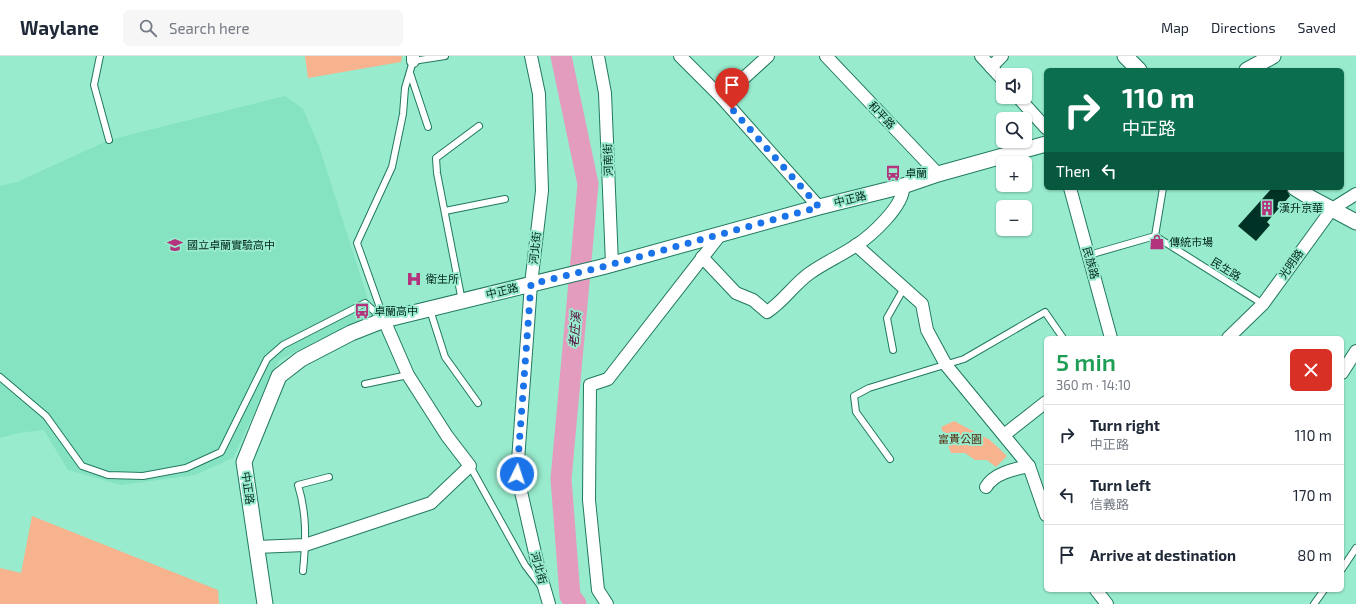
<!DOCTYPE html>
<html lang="en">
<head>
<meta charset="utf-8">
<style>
  :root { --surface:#fff; --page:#f6f6f7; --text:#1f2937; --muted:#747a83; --line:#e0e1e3 }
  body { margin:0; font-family:"Exo 2","Noto Sans TC",sans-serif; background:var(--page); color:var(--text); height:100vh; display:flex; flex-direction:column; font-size:15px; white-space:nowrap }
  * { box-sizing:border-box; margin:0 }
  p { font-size:13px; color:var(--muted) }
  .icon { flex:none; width:22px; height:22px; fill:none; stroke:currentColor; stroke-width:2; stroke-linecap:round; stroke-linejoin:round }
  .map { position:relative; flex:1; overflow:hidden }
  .drawer { position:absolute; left:1044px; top:280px; width:300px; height:256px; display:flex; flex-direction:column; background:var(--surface); border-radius:6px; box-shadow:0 1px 3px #0004 }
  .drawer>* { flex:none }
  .hud { position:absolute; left:1044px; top:12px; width:300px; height:122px; border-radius:6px; box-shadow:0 1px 3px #0004; background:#0b6e4f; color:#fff; overflow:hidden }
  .buttons { position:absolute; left:996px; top:12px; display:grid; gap:8px }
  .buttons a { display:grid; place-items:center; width:36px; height:36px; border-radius:6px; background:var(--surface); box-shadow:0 1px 3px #0004; font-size:20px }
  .pin { position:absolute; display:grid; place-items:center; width:34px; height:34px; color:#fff; margin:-41px -17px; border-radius:50% 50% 50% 0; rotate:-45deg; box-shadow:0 0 4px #0007 }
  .pin .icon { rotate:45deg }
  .me { position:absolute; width:44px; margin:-22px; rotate:4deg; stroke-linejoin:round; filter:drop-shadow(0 0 3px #0008) }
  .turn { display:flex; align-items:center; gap:14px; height:84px; padding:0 12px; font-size:18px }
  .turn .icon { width:52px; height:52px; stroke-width:2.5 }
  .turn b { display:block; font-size:28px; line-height:34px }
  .then { display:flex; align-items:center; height:38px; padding:0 12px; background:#0003; gap:8px; font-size:15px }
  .round { display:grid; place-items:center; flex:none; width:42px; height:42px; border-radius:6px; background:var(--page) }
  .summary { display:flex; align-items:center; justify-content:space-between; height:68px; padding:0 12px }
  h1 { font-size:24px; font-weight:600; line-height:30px; color:#1e9e55 }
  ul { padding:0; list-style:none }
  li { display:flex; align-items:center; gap:12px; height:60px; padding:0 12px; border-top:1px solid var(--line) }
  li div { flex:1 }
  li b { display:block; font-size:15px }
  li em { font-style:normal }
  header { display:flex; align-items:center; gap:24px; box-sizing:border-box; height:56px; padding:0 20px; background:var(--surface); border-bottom:1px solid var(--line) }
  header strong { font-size:19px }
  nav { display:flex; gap:22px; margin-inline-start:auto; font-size:14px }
  .search { width:280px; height:36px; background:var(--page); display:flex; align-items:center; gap:10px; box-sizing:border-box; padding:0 14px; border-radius:6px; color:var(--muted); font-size:15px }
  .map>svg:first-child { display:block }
  .built { fill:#85e3c2 }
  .green { fill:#f7b38e }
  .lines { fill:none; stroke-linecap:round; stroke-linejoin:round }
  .river { stroke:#e49cbe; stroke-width:21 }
  .building { fill:#003325 }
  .service-casing { stroke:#217960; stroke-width:8 }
  .minor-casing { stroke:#217960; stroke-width:14 }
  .tertiary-casing { stroke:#217960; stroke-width:17 }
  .service { stroke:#fff; stroke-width:6 }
  .minor { stroke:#fff; stroke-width:12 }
  .tertiary { stroke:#fff; stroke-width:15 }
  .route { stroke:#1a73e8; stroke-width:7; stroke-dasharray:0 12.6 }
  .labels { text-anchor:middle; stroke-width:4; stroke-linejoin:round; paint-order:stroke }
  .street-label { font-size:11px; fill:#03271d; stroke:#98ebcd }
  .poi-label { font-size:11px; fill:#03271d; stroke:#98ebcd; text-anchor:start }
  .park-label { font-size:11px; fill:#54280d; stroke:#98ebcd }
  .water-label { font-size:12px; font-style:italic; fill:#560036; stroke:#98ebcd }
</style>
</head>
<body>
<header>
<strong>Waylane</strong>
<div class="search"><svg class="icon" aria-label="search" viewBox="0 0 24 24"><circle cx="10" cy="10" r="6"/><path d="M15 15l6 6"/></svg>Search here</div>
<nav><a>Map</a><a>Directions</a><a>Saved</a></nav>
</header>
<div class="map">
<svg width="1356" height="548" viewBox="0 0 1356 548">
  <rect width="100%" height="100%" fill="#98ebcd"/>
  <polygon class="built" points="285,40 303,53 319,90 374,262 335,276 279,304 233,402 195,419 121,429 68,414 44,374 18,377 0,382 0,130 17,126 109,84"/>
  <g class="green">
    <polygon points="305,0 402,0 401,6 308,22"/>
    <polygon points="954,365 990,384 1007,400 996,411 987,404 975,404 965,397 951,397 941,371"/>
    <polygon points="32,460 218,534 219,548 0,548 0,512 21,517"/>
  </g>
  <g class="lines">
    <polyline class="river" points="561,0 588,128 561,423 570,540 576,548"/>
  </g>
  <polygon class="building" points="1272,132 1286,132 1290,140 1267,166 1270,169 1256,185 1238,170"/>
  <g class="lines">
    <g class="service-casing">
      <g id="service">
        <polyline points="100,0 94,29 109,84"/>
        <polyline points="410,17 428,71"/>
        <polyline points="445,155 505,143"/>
        <polyline points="1155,180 1163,132"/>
        <polyline points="1089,199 1155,180 1263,248"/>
        <polyline points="462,245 437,117 436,102 479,70"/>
        <polyline points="430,254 445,301 478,347"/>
        <polyline points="384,263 357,187 392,111 403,58 405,32 413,5 445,0"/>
        <polyline points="893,294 887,262 904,232"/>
        <polyline points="0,321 46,360 82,410 108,419 143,420 186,412 221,396 267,303 283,289 365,247 383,263"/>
        <polyline points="365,328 408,319"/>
        <polyline points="890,403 856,356 854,340 869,332 964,303 1045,256 1063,282"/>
        <polyline points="470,410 525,509 540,529"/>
        <polyline points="1342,513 1356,492"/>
        <path d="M303 515C306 485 307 458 298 429L329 421"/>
        <polyline points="1314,548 1324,534"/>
      </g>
    </g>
    <g class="minor-casing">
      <g id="minor">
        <polyline points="531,0 539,38 542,135 531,228 517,418 538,510 549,548"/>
        <polyline points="598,0 605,37 612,208"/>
        <polyline points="680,0 722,42 819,151"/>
        <polyline points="826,0 938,118"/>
        <polyline points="981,0 1003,24"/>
        <polyline points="413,5 413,0"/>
        <polyline points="991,11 1002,0"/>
        <polyline points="1018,41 1046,72"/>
        <polyline points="722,42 768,0"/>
        <polyline points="1070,132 1111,282"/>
        <polyline points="856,189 922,248 927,274 946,309 1029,410 1046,459"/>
        <path d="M702 201 736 237 753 244 767 256C784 245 794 228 810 217 824 207 840 200 855 190 871 180 905 149 903 130"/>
        <polyline points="1228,282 1263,248 1332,153 1356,138"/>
        <polyline points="1342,317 1356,295"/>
        <polyline points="1004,379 1046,346"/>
        <path d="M986 431C994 417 1015 413 1029 410"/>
        <polyline points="256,491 305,489 431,447 470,410 447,380 408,319 384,264"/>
        <polyline points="1096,534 1107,548"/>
        <polyline points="607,548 598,534 589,444 590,329 608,323 720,179"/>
      </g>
    </g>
    <g class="tertiary-casing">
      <g id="tertiary">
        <polyline points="1125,0 1139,14"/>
        <polyline points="1247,14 1273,0"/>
        <polyline points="1295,132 1311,142 1356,166"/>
        <polyline points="265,548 244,406 279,320 301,303 351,277 384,264 602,211 819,151 903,130 938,118 1046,88"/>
      </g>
    </g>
    <use href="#service" class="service"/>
    <use href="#minor" class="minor"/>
    <use href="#tertiary" class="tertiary"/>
  </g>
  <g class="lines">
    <polyline class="route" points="517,418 531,228 602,211 819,151 732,53"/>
  </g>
  <defs>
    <g id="bus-bare" transform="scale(1.2)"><path d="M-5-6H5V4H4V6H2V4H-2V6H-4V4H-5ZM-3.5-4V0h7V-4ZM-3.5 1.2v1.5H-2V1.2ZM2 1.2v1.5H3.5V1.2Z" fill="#b4337d" stroke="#98ebcd" stroke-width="2.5" paint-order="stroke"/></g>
    <g id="building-bare" transform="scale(1.2)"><path d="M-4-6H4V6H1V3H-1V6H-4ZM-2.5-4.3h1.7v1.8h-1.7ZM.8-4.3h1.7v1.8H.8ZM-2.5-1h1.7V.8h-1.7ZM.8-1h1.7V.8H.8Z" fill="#b4337d" stroke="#98ebcd" stroke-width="2.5" paint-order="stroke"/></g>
    <g id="shop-bare" transform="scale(1.2)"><path d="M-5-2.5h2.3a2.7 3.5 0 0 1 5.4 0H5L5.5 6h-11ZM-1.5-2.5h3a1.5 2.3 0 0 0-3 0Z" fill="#b4337d" stroke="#98ebcd" stroke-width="2.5" paint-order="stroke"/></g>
    <g id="school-bare" transform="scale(1.2)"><path d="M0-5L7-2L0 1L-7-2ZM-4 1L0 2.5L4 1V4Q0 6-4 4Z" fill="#b4337d" stroke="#98ebcd" stroke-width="2.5" paint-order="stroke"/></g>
    <g id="hospital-bare" transform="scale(1.2)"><path d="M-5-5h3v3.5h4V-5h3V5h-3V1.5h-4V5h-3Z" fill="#b4337d" stroke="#98ebcd" stroke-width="2.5" paint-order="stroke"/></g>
  </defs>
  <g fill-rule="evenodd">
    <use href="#bus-bare" x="893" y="117"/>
    <use href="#building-bare" x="1267" y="152"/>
    <use href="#shop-bare" x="1157" y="186"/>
    <use href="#school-bare" x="175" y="189"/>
    <use href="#hospital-bare" x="414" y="223"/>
    <use href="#bus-bare" x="362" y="255"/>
  </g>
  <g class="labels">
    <g class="street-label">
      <text transform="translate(882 59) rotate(47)" y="4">和平路</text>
      <text transform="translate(608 104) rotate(-92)" y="4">河南街</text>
      <text transform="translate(850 143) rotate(-14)" y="4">中正路</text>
      <text transform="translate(535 192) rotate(-84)" y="4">河北街</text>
      <text transform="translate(1091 207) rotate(75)" y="4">民族路</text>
      <text transform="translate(1291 208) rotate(-55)" y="4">光明路</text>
      <text transform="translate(1226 213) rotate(32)" y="4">民生路</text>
      <text transform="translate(502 235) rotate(-14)" y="4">中正路</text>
      <text transform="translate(248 432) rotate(82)" y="4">中正路</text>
      <text transform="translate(539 512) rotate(75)" y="4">河北街</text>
    </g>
    <g class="poi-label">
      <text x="905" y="121">卓蘭</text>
      <text x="1279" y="156">漢升京華</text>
      <text x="1169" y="190">傳統市場</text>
      <text x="187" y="193">國立卓蘭實驗高中</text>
      <text x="426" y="227">衛生所</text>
      <text x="374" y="259">卓蘭高中</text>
    </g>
    <g class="park-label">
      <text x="960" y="387">富貴公園</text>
    </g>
    <g class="water-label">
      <text transform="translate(575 274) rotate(-85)" y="4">老庄溪</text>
    </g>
  </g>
</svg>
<div class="buttons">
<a><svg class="icon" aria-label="sound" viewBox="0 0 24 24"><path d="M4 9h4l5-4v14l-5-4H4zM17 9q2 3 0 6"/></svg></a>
<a><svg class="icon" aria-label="search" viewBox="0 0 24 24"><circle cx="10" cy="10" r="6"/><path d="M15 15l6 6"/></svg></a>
<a>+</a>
<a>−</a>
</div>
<div class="pin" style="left:732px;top:53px;background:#d93025"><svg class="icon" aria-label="arrive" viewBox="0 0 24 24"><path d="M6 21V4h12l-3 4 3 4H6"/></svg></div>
<svg class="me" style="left:517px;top:418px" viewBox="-20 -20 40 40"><circle r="17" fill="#1a73e8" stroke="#fff" stroke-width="3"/><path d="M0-11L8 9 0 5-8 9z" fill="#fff"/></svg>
<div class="hud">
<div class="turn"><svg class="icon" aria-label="right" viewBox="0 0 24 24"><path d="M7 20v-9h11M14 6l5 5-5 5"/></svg><div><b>110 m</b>中正路</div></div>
<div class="then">Then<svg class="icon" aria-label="left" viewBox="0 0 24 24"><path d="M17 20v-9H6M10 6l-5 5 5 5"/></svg></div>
</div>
<section class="drawer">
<div class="summary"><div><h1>5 min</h1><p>360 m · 14:10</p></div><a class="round" style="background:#d93025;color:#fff"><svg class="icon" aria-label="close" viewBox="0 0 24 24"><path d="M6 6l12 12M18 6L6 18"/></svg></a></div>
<ul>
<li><svg class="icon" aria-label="right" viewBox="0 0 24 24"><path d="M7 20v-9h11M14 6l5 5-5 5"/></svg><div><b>Turn right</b><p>中正路</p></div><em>110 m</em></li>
<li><svg class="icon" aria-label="left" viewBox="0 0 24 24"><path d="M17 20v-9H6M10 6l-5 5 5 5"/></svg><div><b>Turn left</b><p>信義路</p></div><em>170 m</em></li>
<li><svg class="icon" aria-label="arrive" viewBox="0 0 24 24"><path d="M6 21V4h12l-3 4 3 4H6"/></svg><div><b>Arrive at destination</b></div><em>80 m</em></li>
</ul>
</section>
</div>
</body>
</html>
